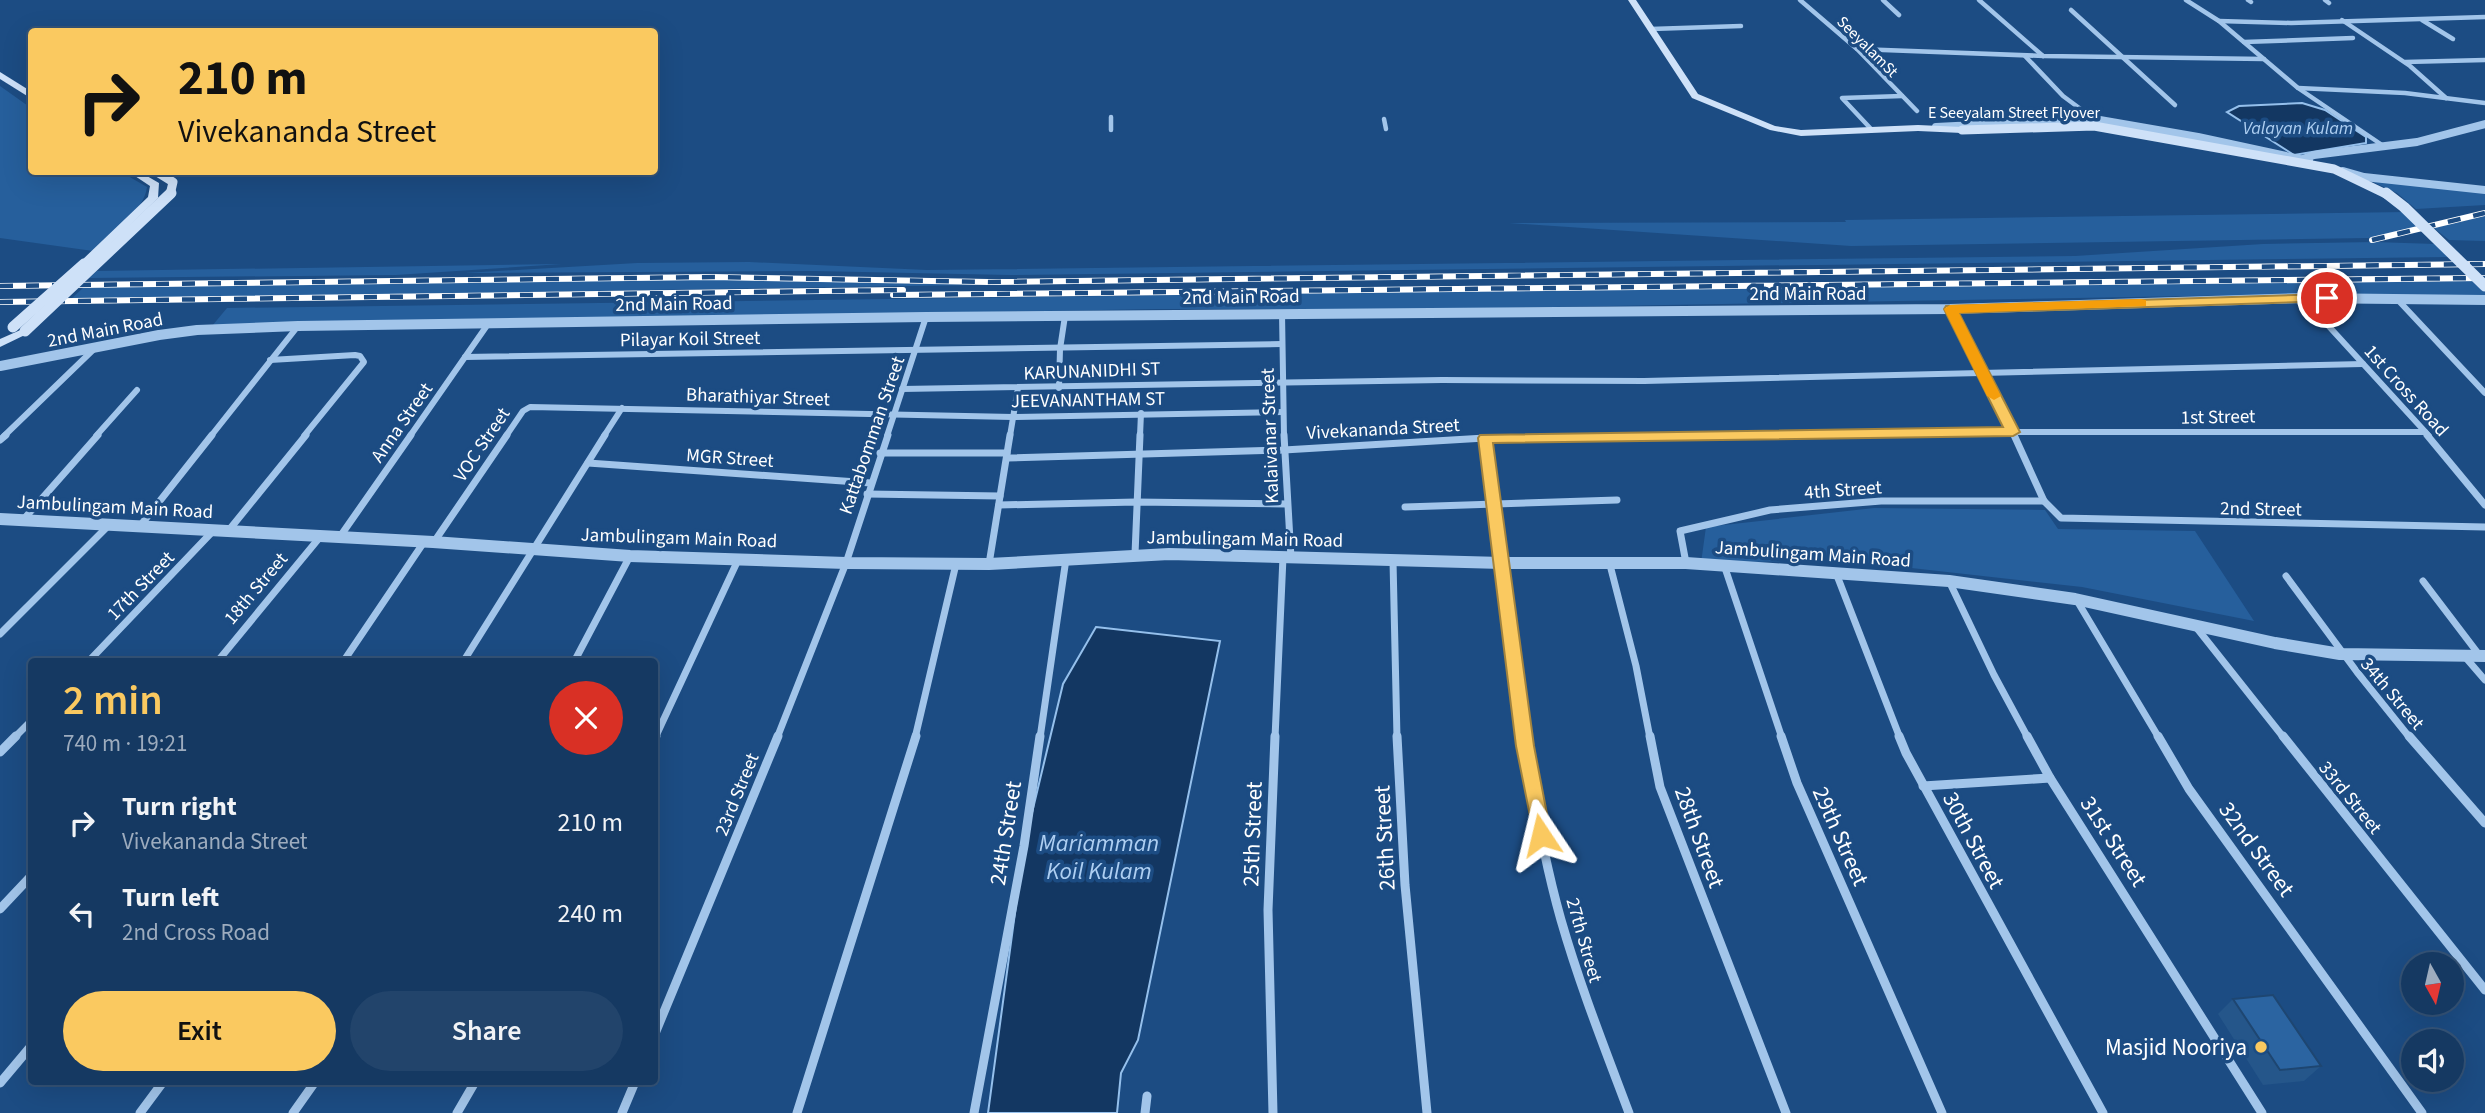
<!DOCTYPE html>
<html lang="en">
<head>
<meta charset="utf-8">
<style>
  :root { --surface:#153962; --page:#22446b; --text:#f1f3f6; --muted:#9dacbe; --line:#345377; --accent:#fac960 }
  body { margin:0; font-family:"Source Sans 3",sans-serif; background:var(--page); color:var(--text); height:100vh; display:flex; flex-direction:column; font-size:26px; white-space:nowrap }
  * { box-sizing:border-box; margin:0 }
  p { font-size:23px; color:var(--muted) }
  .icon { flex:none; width:38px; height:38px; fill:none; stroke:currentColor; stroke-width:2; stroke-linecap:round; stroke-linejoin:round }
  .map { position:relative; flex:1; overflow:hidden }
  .drawer { position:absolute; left:28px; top:658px; width:630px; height:427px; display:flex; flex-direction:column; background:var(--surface); border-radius:7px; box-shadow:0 7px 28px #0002,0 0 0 2px var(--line) }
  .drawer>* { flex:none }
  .guide { position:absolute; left:28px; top:28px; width:630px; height:147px; border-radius:7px; box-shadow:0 7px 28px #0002,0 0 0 2px var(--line); background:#fac960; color:#111; overflow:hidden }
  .needle { width:46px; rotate:172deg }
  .tools { position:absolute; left:2401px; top:952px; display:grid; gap:14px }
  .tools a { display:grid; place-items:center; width:63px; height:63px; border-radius:50%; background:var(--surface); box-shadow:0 7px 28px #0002,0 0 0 2px var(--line); font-size:35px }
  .pin { position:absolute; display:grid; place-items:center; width:60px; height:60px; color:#fff; margin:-30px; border:4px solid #fff; border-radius:50%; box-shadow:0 2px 7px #0007 }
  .me { position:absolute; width:77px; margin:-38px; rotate:350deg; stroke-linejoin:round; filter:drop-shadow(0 0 5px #0008) }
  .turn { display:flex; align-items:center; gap:24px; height:147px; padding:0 35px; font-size:32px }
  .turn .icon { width:91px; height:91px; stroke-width:2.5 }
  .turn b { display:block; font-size:49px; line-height:60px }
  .round { display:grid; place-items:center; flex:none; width:74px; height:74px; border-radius:37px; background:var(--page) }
  .overview { display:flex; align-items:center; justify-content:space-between; height:119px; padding:0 35px }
  h1 { font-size:42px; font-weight:600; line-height:52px; color:var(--accent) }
  .button { display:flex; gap:14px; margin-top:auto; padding:14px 35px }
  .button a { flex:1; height:80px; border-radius:42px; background:var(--accent); color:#111; font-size:28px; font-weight:600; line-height:80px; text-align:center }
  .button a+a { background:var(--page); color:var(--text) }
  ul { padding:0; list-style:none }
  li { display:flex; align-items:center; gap:21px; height:91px; padding:0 35px }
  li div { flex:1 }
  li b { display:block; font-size:26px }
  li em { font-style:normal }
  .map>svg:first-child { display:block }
  .green { fill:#265f9c }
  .water { fill:#133762; stroke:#95c0ec; stroke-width:2 }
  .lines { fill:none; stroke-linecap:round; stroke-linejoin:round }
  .minor-far3 { stroke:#a2c5ea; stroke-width:4.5 }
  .minor-far2 { stroke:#a2c5ea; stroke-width:6 }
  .minor-far1 { stroke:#a2c5ea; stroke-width:7 }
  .minor { stroke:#a2c5ea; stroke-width:9 }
  .tertiary-far2 { stroke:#a2c5ea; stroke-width:8 }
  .tertiary-far1 { stroke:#a2c5ea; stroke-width:10 }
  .tertiary { stroke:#a2c5ea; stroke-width:12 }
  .secondary { fill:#cee1f8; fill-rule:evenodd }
  .rail-casing { stroke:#fff; stroke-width:6 }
  .rail { stroke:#1c4c83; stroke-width:4.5; stroke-dasharray:13; stroke-linecap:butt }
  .secondary-bridge-far1 { stroke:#cee1f8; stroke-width:9 }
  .secondary-bridge { stroke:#cee1f8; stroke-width:11 }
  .wall { fill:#25568a }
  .building { fill:#2b64a1; stroke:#1e4671; stroke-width:2 }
  .route { fill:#fac960; stroke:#a2833e; stroke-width:2 }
  .slow { fill:#f59e0b }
  .poi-dot { fill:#fac960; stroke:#1c4c83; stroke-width:2.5 }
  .labels { text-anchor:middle; stroke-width:7; stroke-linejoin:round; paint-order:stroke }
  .far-street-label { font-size:16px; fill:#fff; stroke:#1c4c83 }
  .far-water-label { font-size:18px; font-style:italic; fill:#aecff2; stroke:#1c4c83 }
  .street-label { font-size:19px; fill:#fff; stroke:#1c4c83 }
  .near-street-label { font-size:23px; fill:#fff; stroke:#1c4c83 }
  .near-poi-label { font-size:23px; fill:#fff; stroke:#1c4c83; text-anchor:end }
  .near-water-label { font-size:24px; font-style:italic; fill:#aecff2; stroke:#1c4c83 }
</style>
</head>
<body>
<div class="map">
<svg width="2485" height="1113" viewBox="0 0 2485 1113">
  <rect width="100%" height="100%" fill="#1c4c83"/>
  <g class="green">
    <path d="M0 86 31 108 32 172H121L147 187C144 212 110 234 93 251L0 238Z"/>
    <polygon points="2371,181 2485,190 2485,205 2416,209 2397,193"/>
    <polygon points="2406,212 2421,227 2368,238 1851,246 1509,223 1846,222 1845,220"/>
    <polygon points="2485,216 2485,241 2449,240 2434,228"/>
    <polygon points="2375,242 2435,244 2449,257 1010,275 813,271 464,273 637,263 749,262 927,270 2075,256 2263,244"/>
    <polygon points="562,264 396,275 89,278 97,271"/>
    <polygon points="699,279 979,285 71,299 84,287"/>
    <polygon points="2472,281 2485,292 2485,297 2298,294 1442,309 1159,309 212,326 227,308 1773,287"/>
    <polygon points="1874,508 2045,510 2058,529 2195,531 2254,621 2082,587 1840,560 1701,563 1706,527"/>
  </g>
  <g class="water">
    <polygon points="2302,103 2325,110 2366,137 2366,143 2294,155 2227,112 2239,106"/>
    <polygon points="1096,627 1220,641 1138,1040 1121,1073 1117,1113 988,1113 1024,846 1063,684"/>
  </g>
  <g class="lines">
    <g class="minor-far3">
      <polyline points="1800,0 1857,49 1917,111"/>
      <polyline points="1883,0 1899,15"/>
      <polyline points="1979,0 2043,56"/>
      <polyline points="2186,0 2219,21 2298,88 2385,147"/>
      <polyline points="2248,0 2251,2"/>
      <polyline points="2325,0 2329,3"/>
      <polyline points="2071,10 2175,105"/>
      <polyline points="2342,20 2410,66 2446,98"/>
      <polyline points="2422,20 2453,39"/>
      <polyline points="2219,21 2291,23 2485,17"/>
      <polyline points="1651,29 1741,26"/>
      <polyline points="2244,42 2353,38"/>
      <polyline points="1857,49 2044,56 2264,59"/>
      <polyline points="2025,56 2063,96 2094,119"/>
      <polyline points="2405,62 2485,60"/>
      <polyline points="2298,88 2405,93 2485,103"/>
      <polyline points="1111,117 1111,130"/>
      <polyline points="1384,119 1386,129"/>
      <polyline points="1872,130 1842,98 1902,96"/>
    </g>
    <g class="minor-far2">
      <polyline points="2303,298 2429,436"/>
      <polyline points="2397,299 2485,393"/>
      <polyline points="1950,309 2015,436"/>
      <polyline points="1282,313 1284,436"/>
      <polyline points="465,357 1282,344"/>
      <polyline points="270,360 355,355 360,356 364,362 304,436"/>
      <polyline points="1059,388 1060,349 1065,316"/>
      <polyline points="902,389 1442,380 1644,381 2363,364"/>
      <polyline points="4,436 93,350"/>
      <polyline points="96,436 137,390"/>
      <polyline points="211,436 298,326"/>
      <polyline points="410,436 488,324"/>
      <polyline points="506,436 523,411 530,407 1013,417 1283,412"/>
      <polyline points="604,436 622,408"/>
      <polyline points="887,436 926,317"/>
      <polyline points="1010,436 1018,388"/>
      <polyline points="1140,436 1141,413"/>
      <polyline points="1629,436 2013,432 2425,432"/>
    </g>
    <g class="minor-far1">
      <polyline points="1284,435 1291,558"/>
      <polyline points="2014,435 2044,501 2061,518 2485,527"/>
      <polyline points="2427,435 2485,505"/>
      <polyline points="1485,438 1524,738"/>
      <polyline points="0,440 6,435"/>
      <polyline points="880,453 1007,453"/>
      <polyline points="1007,458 1284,450 1485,438 1783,435"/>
      <polyline points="588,463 871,483"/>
      <polyline points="867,494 1000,496"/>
      <polyline points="999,505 1136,502 1287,504"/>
      <polyline points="1405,507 1617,500"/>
      <polyline points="23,520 98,435"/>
      <polyline points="140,526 212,435"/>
      <polyline points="229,530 306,435"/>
      <polyline points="339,538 411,435"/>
      <polyline points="434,542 507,435"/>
      <polyline points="1135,554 1140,435"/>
      <polyline points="1393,561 1397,738"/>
      <polyline points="1686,563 1680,531 1770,510 1881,501 2044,501"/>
      <polyline points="989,564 1010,435"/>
      <polyline points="1610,565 1636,666 1650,738"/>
      <polyline points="1725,568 1782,738"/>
      <polyline points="1836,573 1900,738"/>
      <polyline points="2286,576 2357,672 2410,738"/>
      <polyline points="1949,581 1994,675 2028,738"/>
      <polyline points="2423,581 2480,656"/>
      <polyline points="2076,599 2159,738"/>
      <polyline points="2196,627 2284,738"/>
      <polyline points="0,634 108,526"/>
      <polyline points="2466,658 2485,680"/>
      <polyline points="88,662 213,531"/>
      <polyline points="217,662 320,537"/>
      <polyline points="343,662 424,542"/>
      <polyline points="463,662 605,435"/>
      <polyline points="574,662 630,556"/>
      <polyline points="14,738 32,720"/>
      <polyline points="655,738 738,560"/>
      <polyline points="777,738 846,563 888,435"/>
      <polyline points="915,738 956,564"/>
      <polyline points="1040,738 1066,559"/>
      <polyline points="1275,738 1283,557"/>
    </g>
    <g class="minor">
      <polyline points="1397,736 1405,885 1427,1113"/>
      <path d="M1524 736C1533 798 1544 860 1561 920 1580 986 1605 1049 1629 1113"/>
      <polyline points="1650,736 1660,787 1786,1113"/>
      <polyline points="1781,736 1797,783 1942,1113"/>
      <polyline points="1899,736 1906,753 2103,1113"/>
      <polyline points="2027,736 2050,778 2262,1113"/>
      <polyline points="2158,736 2189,789 2422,1113"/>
      <polyline points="2283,736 2485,990"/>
      <polyline points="2409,736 2485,823"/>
      <polyline points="654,740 656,736"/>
      <polyline points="0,752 16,736"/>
      <polyline points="1923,786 2050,778"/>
      <polyline points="0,909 32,875"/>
      <polyline points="654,1036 778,736"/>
      <polyline points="0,1083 32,1045"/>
      <polyline points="140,1113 163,1082"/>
      <polyline points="293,1113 315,1082"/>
      <polyline points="457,1113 475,1082"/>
      <polyline points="622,1113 635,1082"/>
      <polyline points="797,1113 916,736"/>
      <polyline points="974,1113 1024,846 1040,736"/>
      <polyline points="1145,1113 1147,1096"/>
      <polyline points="1273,1113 1268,910 1275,736"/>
    </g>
    <g class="tertiary-far2">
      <polyline points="1936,127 2094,119 2198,137 2309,161"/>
      <polyline points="2303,159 2314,155 2417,142 2485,124"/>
      <polyline points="2343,171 2364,177 2485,190"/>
    </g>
    <polyline class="tertiary-far1" points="0,366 159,335 197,330 298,326 926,317 1950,309 2303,298 2485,300"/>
    <polyline class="tertiary" points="0,519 433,542 630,556 846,563 989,564 1169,554 1502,563 1686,563 1949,581 2075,599 2275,643 2340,654 2485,656"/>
    <g class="secondary">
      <polygon points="1628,0 1636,0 1698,94 1775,126 1801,130 1918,125 1962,127 1967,130 1962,133 1918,131 1801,136 1770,130 1692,98"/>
      <polygon points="0,72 32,92 32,99 0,79"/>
      <polygon points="129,172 140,172 159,183 158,198 88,266 80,266 80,262 148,197 150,186"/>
      <polygon points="25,328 29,329 29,333 0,347 0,339"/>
    </g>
    <g class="rail-casing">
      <g id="rail">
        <polyline points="2372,240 2485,213"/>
        <polyline points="0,286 712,277 988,282 2485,264"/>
        <polyline points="893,295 2485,278"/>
        <polyline points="0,302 903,290"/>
      </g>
    </g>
    <use href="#rail" class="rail"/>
    <g class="secondary-bridge-far1">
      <polyline points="1962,130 2094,126 2334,169 2388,195"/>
      <polyline points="157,172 173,182 170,195"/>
    </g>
    <g class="secondary-bridge">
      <polyline points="2386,193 2404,207 2485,286"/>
      <polyline points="13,327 84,264"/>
      <polyline points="25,331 171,193"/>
    </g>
  </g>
  <polygon class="wall" points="2233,999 2321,1066 2304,1081 2263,1085 2218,1014"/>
  <polygon class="building" points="2273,995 2321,1066 2280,1070 2233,999"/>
  <polygon class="route" points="2327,294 2333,298 2331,301 1959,313 2020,432 2013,436 1493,443 1534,746 1551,835 1548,841 1541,843 1535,841 1516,746 1478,438 1480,435 2003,427 1944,309 1946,306"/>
  <polygon class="slow" points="2141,299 2146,300 2146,306 1959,313 2001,396 1994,400 1987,396 1944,309 1950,305"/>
  <circle class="poi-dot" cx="2261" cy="1047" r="7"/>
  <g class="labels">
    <g class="far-street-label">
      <text transform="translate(1868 46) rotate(45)" y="6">SeeyalamSt</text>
      <text x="2014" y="118">E Seeyalam Street Flyover</text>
    </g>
    <g class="far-water-label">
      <text x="2298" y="134">Valayan Kulam</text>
    </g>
    <g class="street-label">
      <text x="1808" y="300">2nd Main Road</text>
      <text transform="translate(1241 296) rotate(-1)" y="7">2nd Main Road</text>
      <text transform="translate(674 303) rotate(-1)" y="7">2nd Main Road</text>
      <text transform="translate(105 329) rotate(-11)" y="7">2nd Main Road</text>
      <text transform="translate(690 338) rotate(-1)" y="7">Pilayar Koil Street</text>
      <text transform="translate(1092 370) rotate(-2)" y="7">KARUNANIDHI ST</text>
      <text transform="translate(2407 390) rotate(48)" y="7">1st Cross Road</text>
      <text transform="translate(758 396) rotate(2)" y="7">Bharathiyar Street</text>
      <text transform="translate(1088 399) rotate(-1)" y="7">JEEVANANTHAM ST</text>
      <text transform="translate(2218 416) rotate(-1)" y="7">1st Street</text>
      <text transform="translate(401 422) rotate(-55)" y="7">Anna Street</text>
      <text transform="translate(1383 428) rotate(-3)" y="7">Vivekananda Street</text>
      <text transform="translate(871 435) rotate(-71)" y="7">Kattabomman Street</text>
      <text transform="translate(1269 436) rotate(-92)" y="7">Kalaivanar Street</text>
      <text transform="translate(481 444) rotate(-56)" y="7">VOC Street</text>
      <text transform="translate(730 457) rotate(4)" y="7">MGR Street</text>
      <text transform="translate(1843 489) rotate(-4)" y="7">4th Street</text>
      <text transform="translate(115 506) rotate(3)" y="7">Jambulingam Main Road</text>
      <text transform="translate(2261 508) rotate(1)" y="7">2nd Street</text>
      <text transform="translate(679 537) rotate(2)" y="7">Jambulingam Main Road</text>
      <text transform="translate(1245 538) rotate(1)" y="7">Jambulingam Main Road</text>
      <text transform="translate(1813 553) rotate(4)" y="7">Jambulingam Main Road</text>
      <text transform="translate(140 585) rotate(-46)" y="7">17th Street</text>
      <text transform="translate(255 588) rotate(-50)" y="7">18th Street</text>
      <text transform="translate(2393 693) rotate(50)" y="7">34th Street</text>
      <text transform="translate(736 794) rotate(-68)" y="7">23rd Street</text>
      <text transform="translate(2351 797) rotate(51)" y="7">33rd Street</text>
      <text transform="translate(1585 940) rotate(74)" y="7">27th Street</text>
    </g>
    <g class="near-street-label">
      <text transform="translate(1005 833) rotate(-81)" y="8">24th Street</text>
      <text transform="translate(1252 834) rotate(-88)" y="8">25th Street</text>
      <text transform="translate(1841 836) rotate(66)" y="8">29th Street</text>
      <text transform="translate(1700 837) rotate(70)" y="8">28th Street</text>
      <text transform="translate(1384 838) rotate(-93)" y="8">26th Street</text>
      <text transform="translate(1974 840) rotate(62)" y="8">30th Street</text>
      <text transform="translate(2114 841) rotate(57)" y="8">31st Street</text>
      <text transform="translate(2257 849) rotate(54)" y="8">32nd Street</text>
    </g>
    <g class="near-poi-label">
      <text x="2247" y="1055">Masjid Nooriya</text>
    </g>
    <g class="near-water-label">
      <text x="1099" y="851">Mariamman<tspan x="1099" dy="28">Koil Kulam</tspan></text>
    </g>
  </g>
</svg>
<div class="tools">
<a><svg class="needle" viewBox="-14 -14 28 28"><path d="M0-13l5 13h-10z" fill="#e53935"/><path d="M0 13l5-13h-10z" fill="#9dacbe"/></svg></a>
<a><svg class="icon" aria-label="sound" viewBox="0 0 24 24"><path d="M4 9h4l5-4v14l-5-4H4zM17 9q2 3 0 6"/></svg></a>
</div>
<div class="pin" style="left:2327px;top:298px;background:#d93025"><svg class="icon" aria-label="arrive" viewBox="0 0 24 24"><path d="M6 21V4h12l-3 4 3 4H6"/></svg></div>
<svg class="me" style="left:1541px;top:835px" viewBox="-20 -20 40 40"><path d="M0-17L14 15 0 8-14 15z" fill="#fac960" stroke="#fff" stroke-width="4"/></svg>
<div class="guide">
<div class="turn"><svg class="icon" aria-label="right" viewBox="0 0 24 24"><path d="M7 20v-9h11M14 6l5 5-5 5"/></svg><div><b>210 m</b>Vivekananda Street</div></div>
</div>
<section class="drawer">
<div class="overview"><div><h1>2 min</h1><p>740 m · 19:21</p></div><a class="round" style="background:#d93025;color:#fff"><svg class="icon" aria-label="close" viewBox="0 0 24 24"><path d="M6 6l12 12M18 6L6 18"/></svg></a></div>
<ul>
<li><svg class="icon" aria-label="right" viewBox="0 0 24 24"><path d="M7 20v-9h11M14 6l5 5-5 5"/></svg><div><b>Turn right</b><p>Vivekananda Street</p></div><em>210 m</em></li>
<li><svg class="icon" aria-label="left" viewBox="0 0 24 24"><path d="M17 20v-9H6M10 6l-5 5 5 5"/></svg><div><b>Turn left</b><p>2nd Cross Road</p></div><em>240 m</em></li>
</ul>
<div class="button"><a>Exit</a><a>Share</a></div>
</section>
</div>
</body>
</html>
